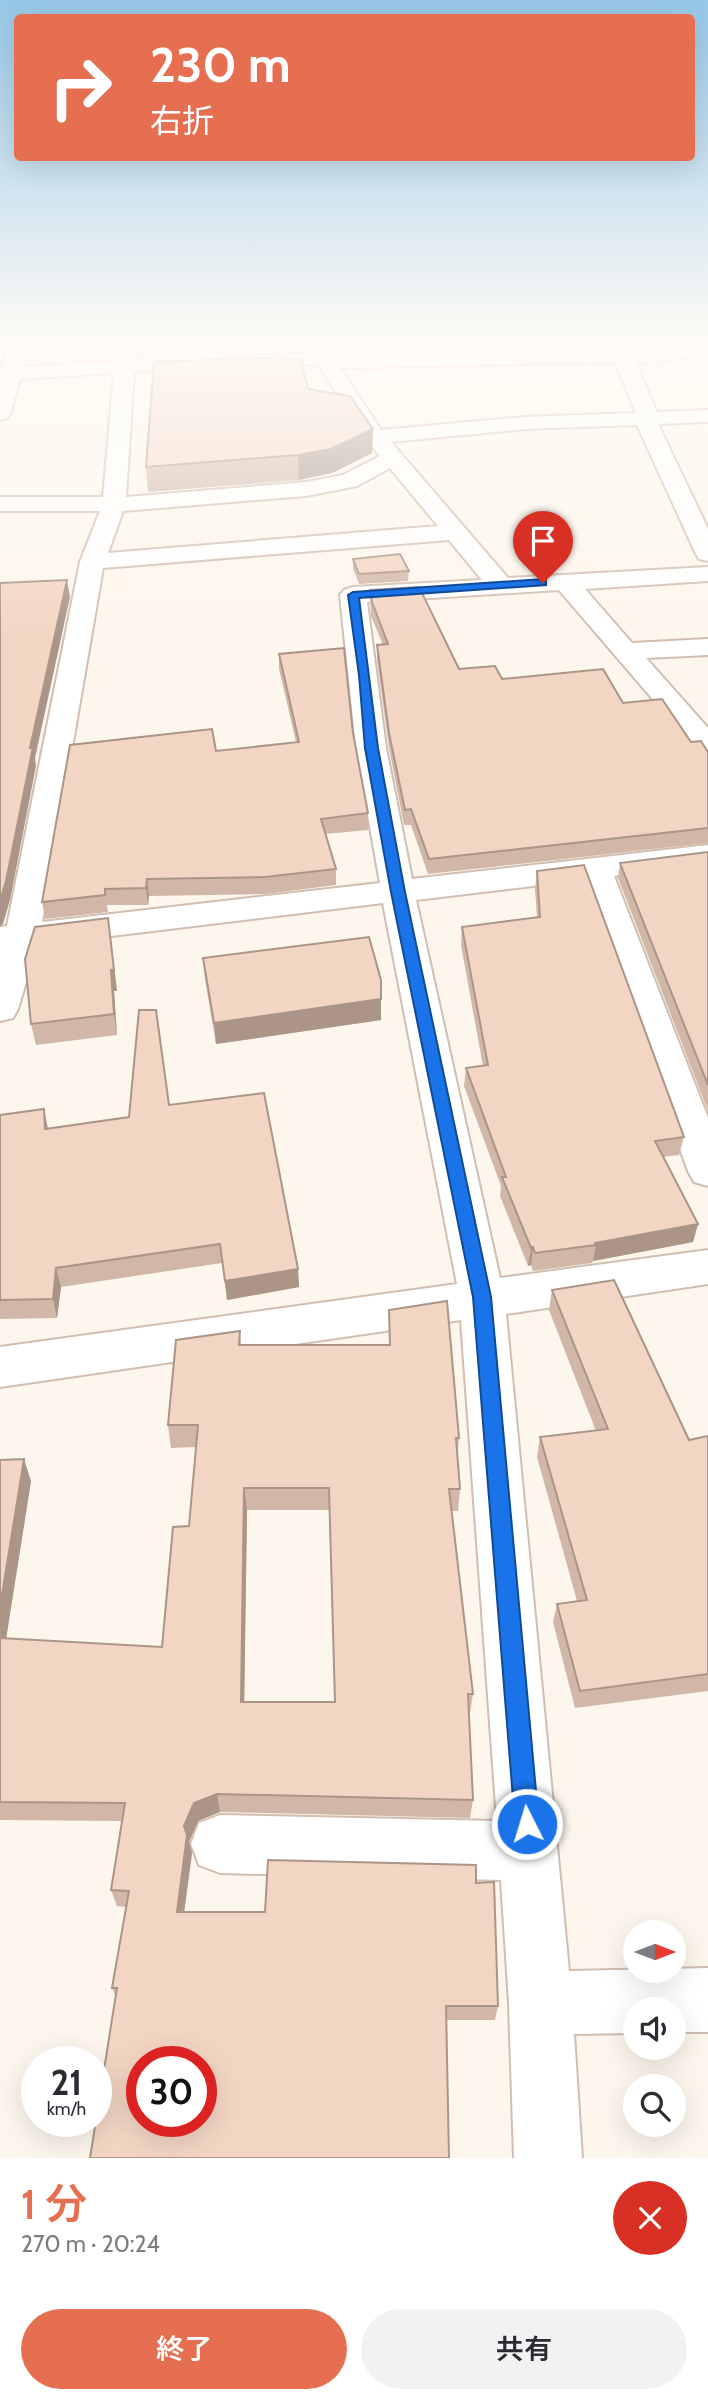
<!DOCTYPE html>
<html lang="ja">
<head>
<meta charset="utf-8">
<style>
  :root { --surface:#fff; --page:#f2f2f3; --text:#2b2b33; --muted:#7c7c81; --accent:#e76f51 }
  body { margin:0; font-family:Cabin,"Noto Sans JP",sans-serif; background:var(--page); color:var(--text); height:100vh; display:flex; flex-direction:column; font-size:26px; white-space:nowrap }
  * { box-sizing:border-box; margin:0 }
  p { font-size:23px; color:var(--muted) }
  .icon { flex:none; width:38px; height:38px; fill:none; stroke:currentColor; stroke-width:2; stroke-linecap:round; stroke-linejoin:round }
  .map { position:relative; height:2158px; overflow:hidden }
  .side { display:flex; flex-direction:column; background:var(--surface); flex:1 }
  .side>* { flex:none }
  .banner { position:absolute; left:14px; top:14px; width:681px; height:147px; border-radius:7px; box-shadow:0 7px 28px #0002; background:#e76f51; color:#fff; overflow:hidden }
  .needle { width:46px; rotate:90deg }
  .tools { position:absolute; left:623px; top:1920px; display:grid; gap:14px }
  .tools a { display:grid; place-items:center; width:63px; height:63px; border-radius:50%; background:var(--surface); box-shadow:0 7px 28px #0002; font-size:35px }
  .speed { position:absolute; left:21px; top:2046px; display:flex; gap:14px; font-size:35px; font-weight:700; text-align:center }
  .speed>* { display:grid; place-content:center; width:91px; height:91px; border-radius:50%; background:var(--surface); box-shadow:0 7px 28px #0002; line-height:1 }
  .speed small { font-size:18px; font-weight:400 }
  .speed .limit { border:10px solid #d22; background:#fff; color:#111 }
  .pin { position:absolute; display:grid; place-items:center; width:60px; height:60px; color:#fff; margin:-72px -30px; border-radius:50% 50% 50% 0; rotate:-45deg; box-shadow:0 0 7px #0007 }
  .pin .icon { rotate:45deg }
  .me { position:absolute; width:77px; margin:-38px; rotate:355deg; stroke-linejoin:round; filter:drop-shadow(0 0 5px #0008) }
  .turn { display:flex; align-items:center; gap:24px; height:147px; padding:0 21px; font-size:32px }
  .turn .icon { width:91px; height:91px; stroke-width:2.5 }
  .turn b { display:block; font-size:49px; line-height:60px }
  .round { display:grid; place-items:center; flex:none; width:74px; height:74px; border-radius:37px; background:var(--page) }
  .headline { display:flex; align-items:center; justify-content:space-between; height:119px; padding:0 21px }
  h1 { font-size:42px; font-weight:600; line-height:52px; color:var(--accent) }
  .primary-button { display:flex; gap:14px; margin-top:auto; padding:14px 21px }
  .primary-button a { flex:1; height:80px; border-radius:42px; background:var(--accent); color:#fff; font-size:28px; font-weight:600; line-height:80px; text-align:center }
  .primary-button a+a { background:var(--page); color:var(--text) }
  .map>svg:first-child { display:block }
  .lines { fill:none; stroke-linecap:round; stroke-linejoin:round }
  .minor-casing { stroke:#d1beb0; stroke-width:4 }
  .minor { fill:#fff; fill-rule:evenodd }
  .wall { fill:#d1b7a8; fill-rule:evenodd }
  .shaded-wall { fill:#aa9588 }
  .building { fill:#f3d5c3; stroke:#aa9588; stroke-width:2; fill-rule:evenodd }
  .route { fill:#1a73e8; stroke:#114b97; stroke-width:2 }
</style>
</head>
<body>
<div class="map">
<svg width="708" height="2158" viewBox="0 0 708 2158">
  <rect width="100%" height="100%" fill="#fdf6ec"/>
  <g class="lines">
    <g class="minor-casing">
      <path id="minor" d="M9 337H27L23 367 115 361 118 337H136L135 360 159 361 162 365 159 369 134 372 126 497 306 482 343 475 380 456 364 437 318 364 233 367 223 361 226 357 311 353 307 345 316 339 323 341 333 356 611 350 625 354 708 343V355L636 364 657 412 708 410V422L658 424 708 529V561L699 559 696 554 637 425 525 429 391 442 508 578 708 567V581L585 589 632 643 708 639V655L646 658 708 728V755L698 752 559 590 367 602 386 748 412 879 708 845V865L614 876 708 1118V1186L694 1182 688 1171 583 880 416 900 500 1278 708 1250V1284L506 1314 569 1971 708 1968V2032H674V2009H635V2033L574 2034 582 2158H514L509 2003 501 1880 220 1873 199 1865 191 1844 199 1823 220 1815 497 1821 461 1320 0 1387V1347L457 1284 383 903 37 945 18 1009 13 1018 0 1021V927L7 926 80 562 100 511H0V497H103L114 373 20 379 10 414 7 418 0 420V368H3ZM610 362 616 364 636 413 525 417 381 430 340 368ZM390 468 438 526 108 553 123 511 306 496 357 486ZM449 540 482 580 353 587 344 590 340 595 356 748 380 883 42 922 103 568Z"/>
    </g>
    <use href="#minor" class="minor"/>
  </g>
  <g class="wall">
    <polygon points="286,360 308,389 372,453 332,473 299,480 148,492 146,467"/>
    <polygon points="353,559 409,571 408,581 359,584 353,569"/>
    <polygon points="370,590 459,669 502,679 623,703 708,752 708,843 428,874 411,825 404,825 389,748 377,660 377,645 383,645 371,616"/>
    <polygon points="279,654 368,813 368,830 325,834 336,869 336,885 266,894 149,896 148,905 107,905 108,912 45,919 42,902 216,751 296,742 279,669"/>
    <polygon points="708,852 708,1111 618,878 620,863"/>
    <polygon points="537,871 684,1137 679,1155 663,1157 698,1224 693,1242 593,1261 592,1263 533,1271 531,1265 528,1266 500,1196 501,1186 464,1086 466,1068 483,1066 461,945 462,927 537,917 535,889"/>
    <polygon points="111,939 117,991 114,991 117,1035 36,1045 31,1024"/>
    <polygon points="203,958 381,1020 216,1044 205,979"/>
    <polygon points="169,1105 298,1269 299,1287 227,1300 222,1263 61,1287 57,1318 0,1319 0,1115 48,1128 129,1117"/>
    <polygon points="552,1290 689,1440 708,1436 708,1691 575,1708 553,1622 557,1604 577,1601 537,1457 540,1437 596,1431 549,1310"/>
    <path d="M389 1310 459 1438 457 1458 460 1489 458 1511H451L473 1694 470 1713H469L473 1800 470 1818 220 1812 198 1821 189 1842 192 1853 184 1912H265L476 1883 498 2006 495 2020H446L116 1997 112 1988 126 1907 117 1906 111 1890 122 1821 0 1820V1460L31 1481 6 1639 162 1647 189 1526 196 1447 171 1448 168 1425 240 1331 241 1345H389ZM247 1510H329L335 1702H244Z"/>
  </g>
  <g class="shaded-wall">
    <polygon points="373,429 372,453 332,473 299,480 298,455"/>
    <polygon points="67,580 70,597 35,758 36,766 10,900 3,924 0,926 0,901 30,748"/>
    <polygon points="147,879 149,896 148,905 146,888"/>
    <polygon points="108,918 117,991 114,991 117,1035 114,1014"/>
    <polygon points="381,999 381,1020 216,1044 214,1023"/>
    <polygon points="44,1109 48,1129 45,1129"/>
    <polygon points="698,1224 693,1242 593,1261 596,1245 595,1243"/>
    <polygon points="533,1247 531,1265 528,1266 531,1248"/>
    <polygon points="56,1268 61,1287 57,1318 53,1299"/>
    <polygon points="298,1269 299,1287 227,1300 225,1281"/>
    <polygon points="24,1459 31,1481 3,1658 0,1650 0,1607"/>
    <polygon points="244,1488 247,1510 244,1721 241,1702"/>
    <polygon points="217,1794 220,1812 198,1821 189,1842 192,1853 182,1928 177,1912 184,1826 194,1803"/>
  </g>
  <g class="building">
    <polygon points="286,357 286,360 301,359 308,389 350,396 373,429 331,449 298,455 146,467 154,362"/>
    <polygon points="400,554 409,571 359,574 353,559"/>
    <polygon points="67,580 30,748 33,747 6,881 0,901 0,583"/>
    <polygon points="419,587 459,669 495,666 502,679 603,669 623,703 662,699 691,742 701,741 708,752 708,828 429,859 411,809 405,810 389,733 377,645 388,644 372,602 370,590"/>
    <polygon points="344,648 353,733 368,813 321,819 336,869 265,877 147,879 146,888 105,889 105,895 42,902 70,745 212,729 216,751 299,742 279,654"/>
    <polygon points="708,852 708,1085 620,863"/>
    <polygon points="584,865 684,1137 655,1141 698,1224 595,1243 596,1245 535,1253 533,1247 531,1248 502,1177 506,1177 466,1068 488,1065 462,927 540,917 537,871"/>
    <polygon points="108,918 114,970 111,970 114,1014 31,1024 25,959 35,927"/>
    <polygon points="369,937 381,980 381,999 214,1023 203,958"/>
    <polygon points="139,1010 156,1010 169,1105 264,1093 298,1269 225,1281 220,1244 56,1268 53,1299 0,1300 0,1115 44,1109 45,1129 129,1117"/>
    <polygon points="614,1280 689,1440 708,1436 708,1674 580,1691 557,1604 587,1600 540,1437 608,1429 552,1290"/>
    <path d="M447 1301 459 1438H456L460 1489H449L473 1694H468L473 1800 217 1794 194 1803 184 1826 187 1835 177 1912H265L268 1860 476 1865V1883L494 1882 498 2006H446L449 2158H90L117 1988H112L129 1891 111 1890 125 1803 0 1802V1638L162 1647 173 1527 189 1526 198 1425H168L176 1340 240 1331 239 1345H390L389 1310ZM244 1488H329L335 1702H241ZM142 2062H201V2121H142Z"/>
    <polygon points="24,1459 0,1607 0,1460"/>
  </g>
  <linearGradient id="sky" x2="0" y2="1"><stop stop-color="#97c7e8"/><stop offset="0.53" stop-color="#fefbf6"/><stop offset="1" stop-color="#fefbf6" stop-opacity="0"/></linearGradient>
  <rect width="708" height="639" fill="url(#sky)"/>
  <polygon class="route" points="543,579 546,580 546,585 359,598 378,748 405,892 491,1297 539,1824 535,1832 527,1836 518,1832 515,1824 473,1297 391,892 365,748 359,675 348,595 353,592"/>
</svg>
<div class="tools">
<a><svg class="needle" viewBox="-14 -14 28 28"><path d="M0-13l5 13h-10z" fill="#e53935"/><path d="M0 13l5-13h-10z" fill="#7c7c81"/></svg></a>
<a><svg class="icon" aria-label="sound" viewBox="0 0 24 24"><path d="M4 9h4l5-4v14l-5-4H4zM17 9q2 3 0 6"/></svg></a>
<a><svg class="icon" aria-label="search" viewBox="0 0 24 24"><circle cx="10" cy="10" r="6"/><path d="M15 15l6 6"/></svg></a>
</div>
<div class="speed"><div>21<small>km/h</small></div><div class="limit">30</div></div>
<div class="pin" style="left:543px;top:583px;background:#d93025"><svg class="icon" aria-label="arrive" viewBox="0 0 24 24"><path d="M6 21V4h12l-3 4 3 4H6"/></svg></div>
<svg class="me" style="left:527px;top:1824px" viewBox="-20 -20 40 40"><circle r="17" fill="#1a73e8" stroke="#fff" stroke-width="3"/><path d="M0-11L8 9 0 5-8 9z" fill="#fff"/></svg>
<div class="banner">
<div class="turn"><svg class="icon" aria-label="right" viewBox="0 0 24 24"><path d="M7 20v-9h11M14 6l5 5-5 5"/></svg><div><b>230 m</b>右折</div></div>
</div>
</div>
<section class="side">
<div class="headline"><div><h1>1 分</h1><p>270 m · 20:24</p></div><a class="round" style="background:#d93025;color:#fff"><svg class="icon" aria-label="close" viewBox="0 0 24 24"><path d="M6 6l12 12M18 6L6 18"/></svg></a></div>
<div class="primary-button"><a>終了</a><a>共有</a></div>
</section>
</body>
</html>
